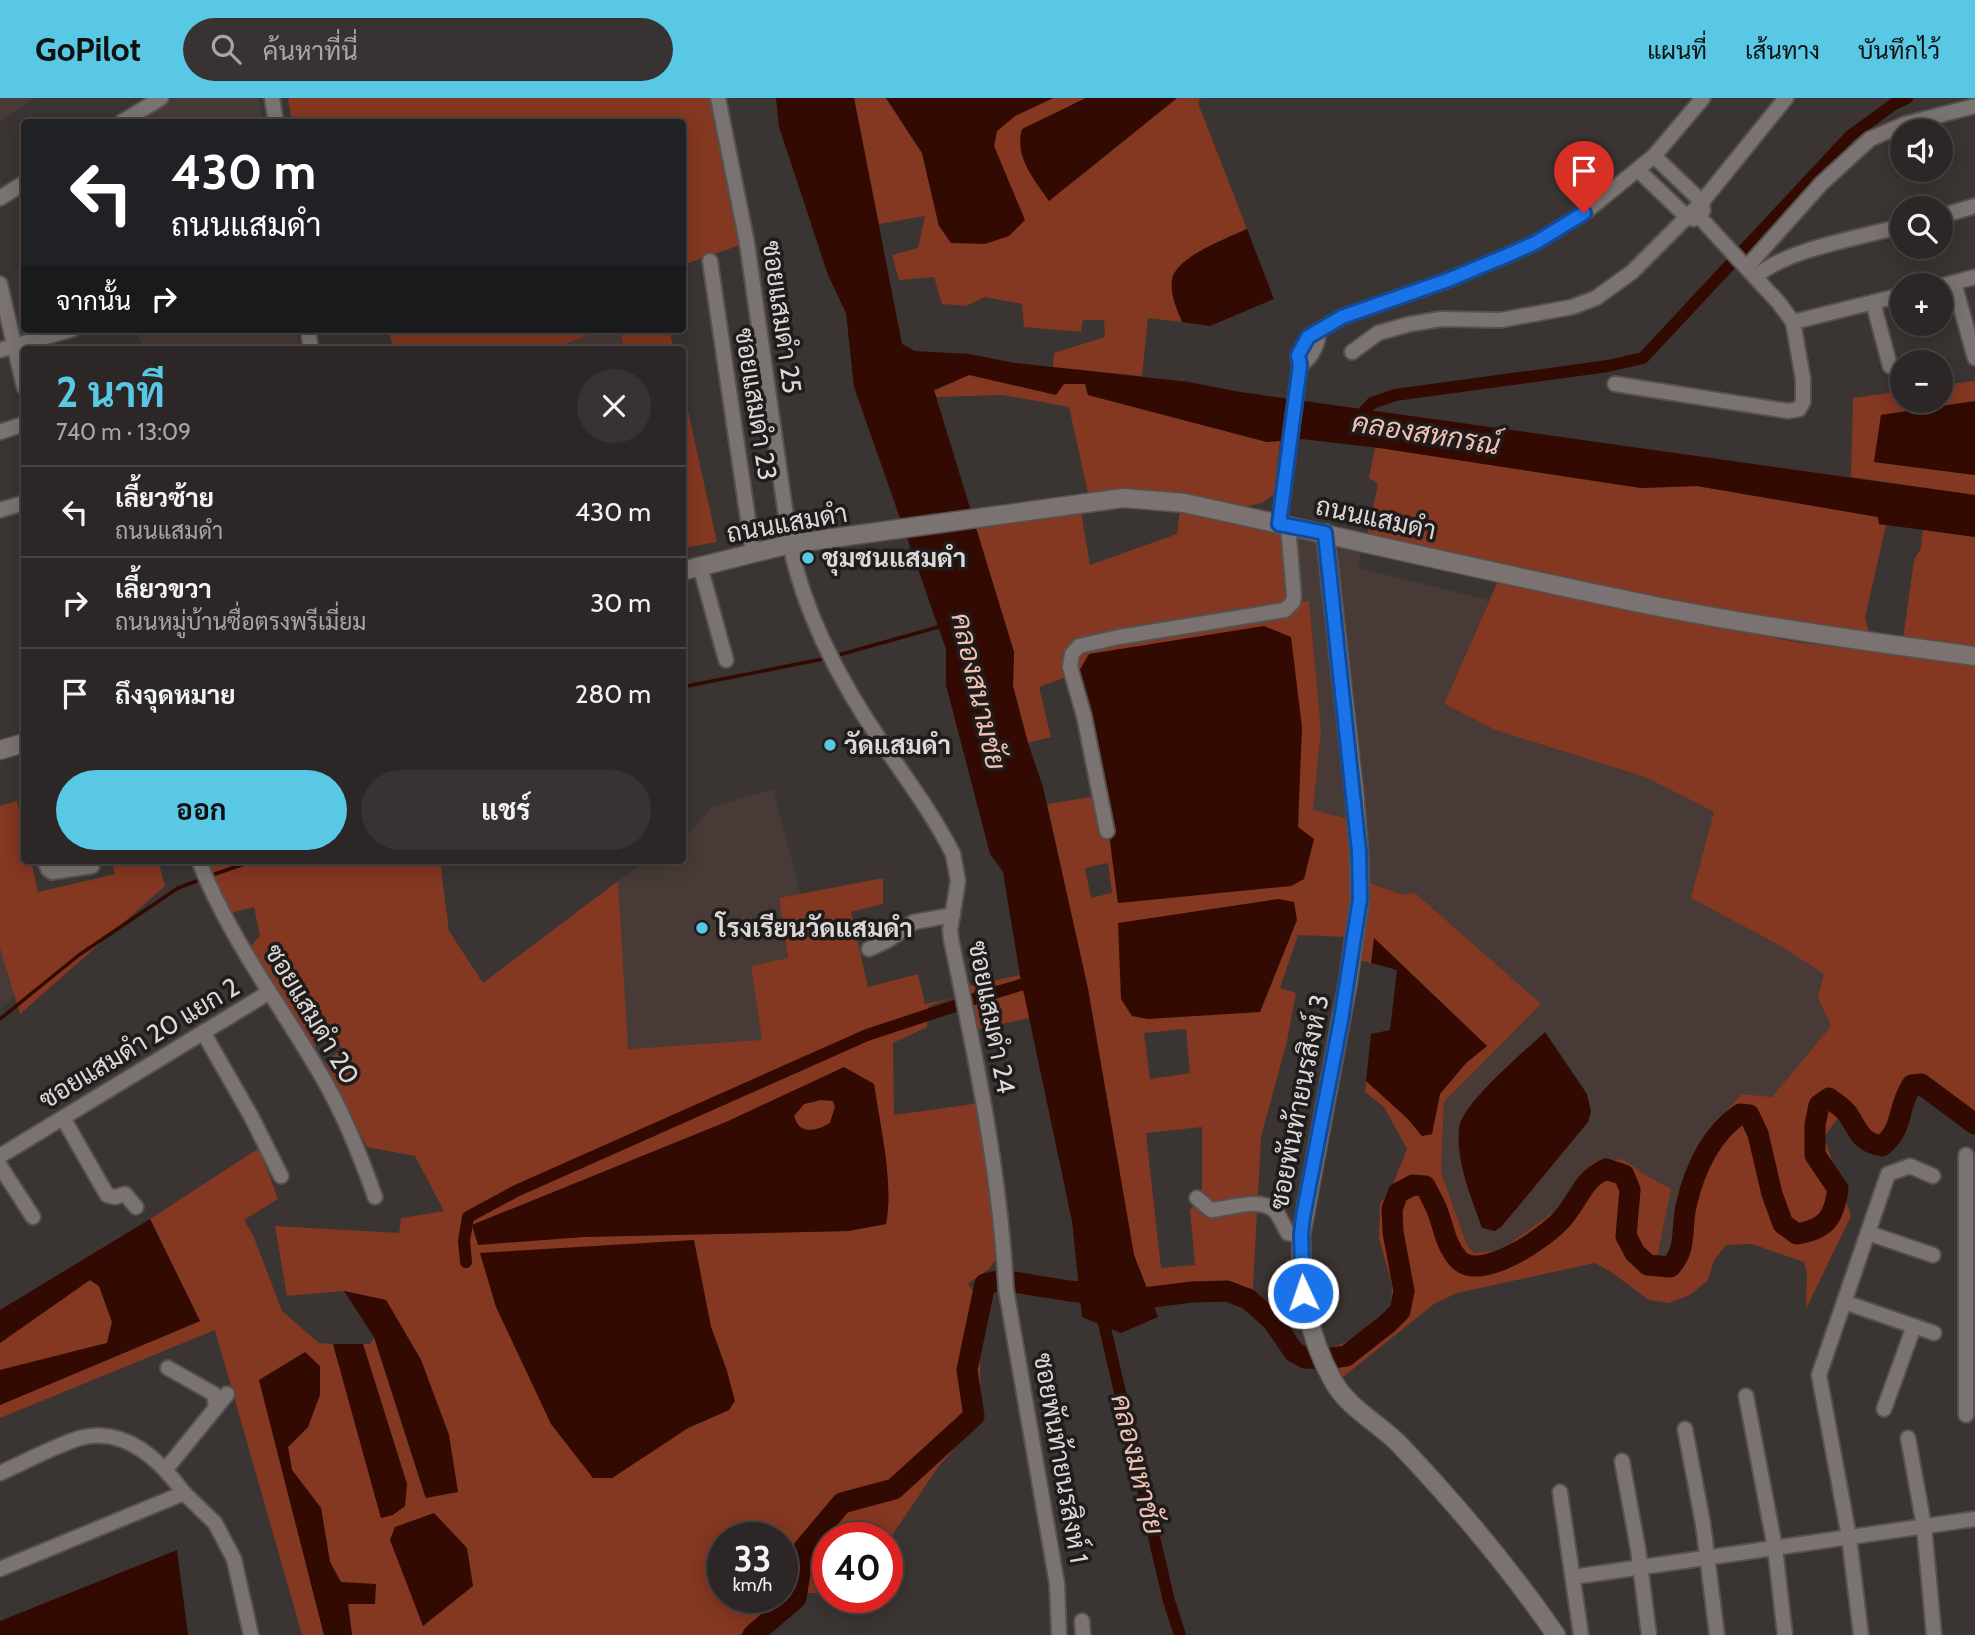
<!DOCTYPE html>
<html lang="th">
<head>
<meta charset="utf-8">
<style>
  :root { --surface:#2c2726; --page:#383332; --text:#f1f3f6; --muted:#a6a5a7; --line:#484443; --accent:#58c8e4 }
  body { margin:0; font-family:Cabin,Sarabun,sans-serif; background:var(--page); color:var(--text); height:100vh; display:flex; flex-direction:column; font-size:26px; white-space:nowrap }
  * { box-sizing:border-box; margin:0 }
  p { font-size:23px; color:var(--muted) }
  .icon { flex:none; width:38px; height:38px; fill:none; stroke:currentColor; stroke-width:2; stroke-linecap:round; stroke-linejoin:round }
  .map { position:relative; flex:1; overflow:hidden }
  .sheet { position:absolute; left:21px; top:248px; width:665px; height:518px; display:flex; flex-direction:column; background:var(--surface); border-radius:7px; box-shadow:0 4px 18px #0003,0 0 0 2px var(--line) }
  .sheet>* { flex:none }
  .hud { position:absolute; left:21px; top:21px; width:665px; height:214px; border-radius:7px; box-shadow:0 4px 18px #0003,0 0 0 2px var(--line); background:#202124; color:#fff; overflow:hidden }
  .controls { position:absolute; left:1890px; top:21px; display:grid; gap:14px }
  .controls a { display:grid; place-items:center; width:63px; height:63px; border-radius:50%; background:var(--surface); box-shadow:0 4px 18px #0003,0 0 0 2px var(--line); font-size:35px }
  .speed { position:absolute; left:707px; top:1424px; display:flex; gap:14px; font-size:35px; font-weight:700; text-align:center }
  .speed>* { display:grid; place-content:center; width:91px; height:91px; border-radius:50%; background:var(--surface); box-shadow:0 4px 18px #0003,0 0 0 2px var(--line); line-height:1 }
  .speed small { font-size:18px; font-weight:400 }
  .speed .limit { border:10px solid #d22; background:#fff; color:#111 }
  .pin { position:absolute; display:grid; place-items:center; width:60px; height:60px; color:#fff; margin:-72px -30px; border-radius:50% 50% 50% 0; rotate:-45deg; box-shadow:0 0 7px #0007 }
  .pin .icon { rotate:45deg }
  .me { position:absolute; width:77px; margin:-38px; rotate:357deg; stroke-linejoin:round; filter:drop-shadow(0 0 5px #0008) }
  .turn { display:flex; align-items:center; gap:24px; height:147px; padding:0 35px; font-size:32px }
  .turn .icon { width:91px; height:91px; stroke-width:2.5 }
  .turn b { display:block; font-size:49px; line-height:60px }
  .then { display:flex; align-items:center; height:66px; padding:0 35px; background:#0003; gap:14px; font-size:26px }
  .round { display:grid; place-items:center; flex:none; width:74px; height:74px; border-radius:37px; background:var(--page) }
  .overview { display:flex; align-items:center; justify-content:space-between; height:119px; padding:0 35px }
  h1 { font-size:42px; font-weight:700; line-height:52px; color:var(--accent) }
  .action { display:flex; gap:14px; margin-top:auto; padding:14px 35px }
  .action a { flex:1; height:80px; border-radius:42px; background:var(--accent); color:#111; font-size:28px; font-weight:700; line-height:80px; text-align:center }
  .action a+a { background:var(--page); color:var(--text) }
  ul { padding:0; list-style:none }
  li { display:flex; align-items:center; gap:21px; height:91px; padding:0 35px; border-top:2px solid var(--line) }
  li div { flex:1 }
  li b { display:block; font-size:26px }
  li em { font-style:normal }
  header { display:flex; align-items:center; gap:42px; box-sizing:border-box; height:98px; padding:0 35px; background:var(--accent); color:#111 }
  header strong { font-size:33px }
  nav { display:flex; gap:38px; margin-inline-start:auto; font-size:24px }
  .search { width:490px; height:63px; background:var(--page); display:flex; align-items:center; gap:18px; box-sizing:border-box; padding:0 24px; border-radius:38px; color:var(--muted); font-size:26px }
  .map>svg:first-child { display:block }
  .built { fill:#483b37 }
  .green { fill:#843721; fill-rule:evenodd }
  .water { fill:#330a02; fill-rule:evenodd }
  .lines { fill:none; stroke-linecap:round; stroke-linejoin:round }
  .stream { stroke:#330a02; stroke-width:3.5 }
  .canal { stroke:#330a02; stroke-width:12 }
  .river { stroke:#330a02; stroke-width:21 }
  .minor-casing { stroke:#55514f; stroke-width:18 }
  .tertiary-casing { stroke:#55514f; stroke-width:21 }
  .minor { stroke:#7a7371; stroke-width:14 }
  .tertiary { stroke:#7a7371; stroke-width:18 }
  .route-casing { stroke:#114b97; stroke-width:18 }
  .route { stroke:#1a73e8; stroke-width:12 }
  .poi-dot { fill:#58c8e4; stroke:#1f1c1b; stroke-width:2.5 }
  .labels { text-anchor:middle; stroke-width:7; stroke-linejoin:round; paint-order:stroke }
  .street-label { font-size:26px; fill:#dcd8d7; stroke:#1f1c1b }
  .poi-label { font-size:26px; font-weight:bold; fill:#dcd8d7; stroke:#1f1c1b; text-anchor:start }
  .water-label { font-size:28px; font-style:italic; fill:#f0c0b3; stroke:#1f1c1b }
</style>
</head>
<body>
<header>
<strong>GoPilot</strong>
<div class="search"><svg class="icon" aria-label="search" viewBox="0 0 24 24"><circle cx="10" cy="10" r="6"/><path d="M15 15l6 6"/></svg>ค้นหาที่นี่</div>
<nav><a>แผนที่</a><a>เส้นทาง</a><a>บันทึกไว้</a></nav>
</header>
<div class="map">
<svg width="1975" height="1537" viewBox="0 0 1975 1537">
  <rect width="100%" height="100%" fill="#3a3432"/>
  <g class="built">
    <polygon points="0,0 36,0 0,23"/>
    <polygon points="176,0 259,0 262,24 135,24"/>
    <polygon points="136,231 297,231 299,250 291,252 144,252"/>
    <polygon points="604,231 619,231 625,252 549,252"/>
    <polygon points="1282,433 1361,450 1359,470 1489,502 1444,607 1495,632 1645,679 1715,715 1779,847 1825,876 1818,900 1831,928 1772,999 1742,996 1710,1030 1682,1091 1693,1092 1685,1162 1657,1159 1642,1075 1623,1061 1593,1064 1567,1104 1501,1152 1474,1155 1467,1147 1441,1074 1444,1004 1541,906 1403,797 1352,778 1313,712 1321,632 1309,504 1287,507"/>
    <polygon points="773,691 801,797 779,801 788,861 751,868 762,943 627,951 618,783 647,763 682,763 683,738 693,731 712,709"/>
    <polygon points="0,850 15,898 0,911"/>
  </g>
  <g class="green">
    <polygon points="290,0 710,0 743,146 683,167 682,24 292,24 288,1"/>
    <path d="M854 0H886L922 55 939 128 1003 73 994 48 997 33 1015 18 1053 0H1086L1022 32 1073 84 1177 0H1201L1198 5 1247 131C1228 140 1175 159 1172 182 1170 197 1177 211 1182 224L1148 220 1142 278 1053 269 1054 255 1105 239 1104 222H1083L1081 234 1024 229 1022 206 985 199 966 208 942 206 934 179 899 182 892 157 918 150 925 118 879 126Z"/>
    <polygon points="388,231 604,231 549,252 394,252"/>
    <polygon points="619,231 669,231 674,252 625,252"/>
    <polygon points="969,277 1085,286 1088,297 1267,344 1280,343 1274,396 1262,405 1240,410 1184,395 1110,391 1088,395 1069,309 1003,297 935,299 934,293"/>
    <polygon points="1975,283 1975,303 1881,317 1874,364 1975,377 1975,397 1851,379 1853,300 1902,293 1902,303 1941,303 1941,287"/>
    <polygon points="683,290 717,444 683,450 682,450"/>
    <polygon points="1375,349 1641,390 1697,388 1878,419 1879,426 1886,427 1865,520 1870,537 1738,518 1369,438 1368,434 1378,386 1369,380"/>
    <path d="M1180 412 1282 433 1287 506 1309 503 1321 632 1313 712 1348 721 1353 759 1348 839 1298 837 1280 890 1296 895 1287 943 1261 1039 1253 1191 1202 1183 1147 1191 1134 1157 1088 891 1047 706 1104 697 1118 805 1291 788 1304 781 1298 729 1299 715 1078 575 1039 589 1051 639 1028 645 1013 588 1014 554 975 430 1034 419 1081 414 1090 467 1177 436ZM1108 765 1112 795 1091 800 1085 770ZM1186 931 1190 975 1150 981 1144 935ZM1202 1029V1100L1190 1112 1195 1167 1161 1170 1146 1035Z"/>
    <polygon points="1923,431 1975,439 1975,551 1903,541 1914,462 1921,450"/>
    <polygon points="1498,483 1795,544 1975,566 1975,1017 1925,982 1907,979 1891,1031 1885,1042 1866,1036 1850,1010 1837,1021 1824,1039 1851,1118 1806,1211 1807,1175 1804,1164 1752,1146 1726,1147 1714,1162 1708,1182 1690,1197 1669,1205 1649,1202 1611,1174 1595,1165 1457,1195 1434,1206 1343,1279 1328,1251 1362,1238 1391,1213 1392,1187 1379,1140 1380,1106 1393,1086 1407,1051 1384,1009 1365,994 1366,983 1407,1020 1422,1038 1431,1036 1440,996 1466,965 1487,948 1375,841 1371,865 1360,862 1365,840 1367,784 1403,797 1415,795 1541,906 1444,1004 1441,1074 1467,1147 1474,1155 1501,1152 1567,1104 1593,1064 1623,1061 1642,1075 1671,1091 1657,1159 1685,1162 1693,1093 1682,1091 1710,1030 1742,996 1772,999 1831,928 1818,900 1824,876 1779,847 1691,800 1714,714 1645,679 1495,632 1444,606"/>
    <polygon points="17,703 24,736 24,763 31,763 38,794 115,776 112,763 158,763 165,788 20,916 0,850 0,708"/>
    <path d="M230 763H440L449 833 483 885 618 783 628 951 762 942 751 868 788 860 779 800 883 780V806L851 814 868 889 918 876 925 906 953 900 929 908 927 929 893 945 894 1017 980 1005 1001 1154 989 1171 968 1186 985 1212 980 1264 981 1321 938 1369 887 1445V1440H828V1495H806L738 1537H352L348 1505 341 1485 330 1464 321 1410 292 1372 288 1349 308 1329 259 1282 324 1537H302L215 1232 0 1320V1307L200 1223 150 1121 259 1050 278 1101 244 1122 253 1137 282 1213 319 1245 333 1246 381 1420 407 1386 363 1246H370L374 1239 425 1399 449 1337 421 1262 386 1202 344 1193 287 1198 275 1128 399 1135 401 1120 444 1113 415 1058 367 1049 325 964 342 951 334 938 312 950 251 848 260 838 254 809 230 815 210 768ZM874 986C880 1028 894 1084 886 1126L848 1133 583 1139 478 1146 472 1127 726 1024ZM703 1192 711 1229 727 1273 729 1312 688 1330 612 1380ZM723 1440H782V1500H723Z"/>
    <polygon points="1020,877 1030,920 978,931 968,888"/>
    <path d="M821 1002 833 1003 835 1009 830 1025C817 1033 799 1038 794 1018L804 1006Z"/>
    <polygon points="89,1182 99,1188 112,1224 107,1245 0,1272 0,1245"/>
  </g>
  <g class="water">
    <polygon points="776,0 854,0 902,246 915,253 969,256 1015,265 1189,284 1240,294 1975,397 1975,439 1879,426 1878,419 1697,388 1641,390 1379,350 1302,341 1267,344 1088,297 1085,286 1064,286 1056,297 969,277 934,292 1014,554 1013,588 1028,645 1043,689 1088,891 1134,1157 1158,1219 1121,1235 1082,1219 1072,1123 1020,877 1003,774 990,756 946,587 946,551 854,289 846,215 828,177 779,29"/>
    <polygon points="886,0 1053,0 1015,18 997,33 994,48 1025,122 1009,138 985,146 951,145 939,128 922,55"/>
    <path d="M1086 0H1177L1049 103C1034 81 1014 59 1022 31Z"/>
    <path d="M1247 131 1274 201 1210 228 1182 224C1177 211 1170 197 1172 182 1175 159 1228 140 1247 131Z"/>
    <polygon points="1975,303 1975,377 1874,364 1881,317"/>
    <polygon points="1264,528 1291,539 1302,629 1298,729 1314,741 1304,781 1291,788 1118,805 1104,697 1078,575 1089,556"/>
    <polygon points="1278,801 1294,804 1297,822 1260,914 1148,921 1132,918 1121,901 1118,825"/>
    <polygon points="1374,840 1487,948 1466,965 1440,996 1432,1036 1422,1038 1407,1020 1366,983 1371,936 1390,932 1397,872 1371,865"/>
    <path d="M1545 934 1587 996 1591 1013 1588 1024 1502 1128 1495 1133 1482 1130C1471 1098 1456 1065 1459 1030 1462 1005 1525 953 1545 934Z"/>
    <path d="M844 969 874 986C880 1028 894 1084 886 1126L848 1133 583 1139 478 1147 472 1127 726 1024ZM821 1002 833 1003 835 1009 830 1025C817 1033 799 1038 794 1018L804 1006Z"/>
    <polygon points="150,1121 200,1223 0,1307 0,1272 107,1245 112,1224 99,1188 90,1182 0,1245 0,1212"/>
    <polygon points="694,1142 711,1229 727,1273 735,1303 729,1312 688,1330 612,1380 593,1380 551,1326 496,1209 480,1155"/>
    <polygon points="344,1193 386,1202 421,1262 449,1337 458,1394 426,1400 374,1239"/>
    <polygon points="333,1246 363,1246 407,1386 405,1408 393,1417 381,1420"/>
    <polygon points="305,1254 320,1268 320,1297 308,1329 288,1349 292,1372 321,1410 330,1464 341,1484 376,1486 375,1506 348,1506 352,1537 324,1537 259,1282"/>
    <polygon points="434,1415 467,1450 473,1488 423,1528 390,1442 395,1429"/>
    <polygon points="177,1452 188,1537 0,1537 0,1523"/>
  </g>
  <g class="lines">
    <g class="stream">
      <polyline points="835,558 942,528"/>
      <polyline points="682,589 828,560"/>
      <polyline points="209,778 253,763"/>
      <polyline points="0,921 79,857 178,790 202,781"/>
    </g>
    <g class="canal">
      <polyline points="1356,322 1372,305 1395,297 1608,268 1643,260 1850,38 1894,6 1907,0"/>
      <polyline points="974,901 1037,882"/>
      <polyline points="466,1164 464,1143 468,1119 516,1093 867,937 955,908"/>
      <polyline points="1101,1213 1169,1503 1180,1537"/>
    </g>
    <path class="river" d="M753 1537 796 1500 804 1450 842 1405 894 1391 974 1318 967 1272 985 1186 1002 1182 1069 1193 1144 1200 1192 1194 1227 1193 1248 1201 1272 1222 1294 1254 1305 1260 1324 1261 1346 1258 1387 1226 1400 1213 1404 1193 1393 1134 1392 1111 1398 1095 1413 1087 1425 1088C1429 1096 1434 1104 1437 1112 1444 1129 1445 1146 1458 1161 1480 1185 1545 1140 1561 1122 1579 1103 1581 1082 1606 1071L1624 1077 1630 1092 1626 1138 1635 1155 1648 1167 1670 1169C1687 1152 1681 1131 1686 1108 1694 1073 1710 1037 1740 1016L1749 1017 1758 1036 1772 1096 1783 1126 1797 1136C1827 1131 1834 1119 1838 1091L1815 1057V1027L1819 1007 1829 1000C1835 1005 1842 1009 1847 1015 1859 1032 1859 1044 1882 1048 1905 1029 1896 1011 1912 987L1921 986 1975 1026"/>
    <g class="minor-casing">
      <g id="minor">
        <polyline points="272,0 276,24"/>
        <path d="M718 0 747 145 790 446C805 519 842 587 884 648 908 683 934 718 953 756L958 783 950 832 951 841C975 956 1000 1073 1006 1191L1057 1486 1059 1537"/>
        <polyline points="122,24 161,0"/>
        <polyline points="1654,58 1702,104 1703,113"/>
        <polyline points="1638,72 1687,119 1694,121"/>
        <polyline points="0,100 24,85"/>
        <polyline points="1941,118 1975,108"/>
        <polyline points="710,163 753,455"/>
        <polyline points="1747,169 1821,86 1870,41 1905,26 1975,8"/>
        <path d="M1756 179C1783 152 1863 139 1902 128"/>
        <polyline points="1954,185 1975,260"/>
        <polyline points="0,186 24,289"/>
        <polyline points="1941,188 1975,179"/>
        <polyline points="1873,204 1890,268"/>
        <polyline points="1793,224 1902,197"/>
        <polyline points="308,231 311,252"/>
        <polyline points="0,252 73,231"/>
        <polyline points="1352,254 1378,235 1410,226 1441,221 1501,222 1572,209 1596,200 1632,174 1702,104 1786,0"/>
        <path d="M1300 267C1312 260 1317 248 1319 234"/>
        <polyline points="1615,286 1788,313 1799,311 1803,304 1803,281 1793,224 1779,205 1705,125"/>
        <polyline points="0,334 24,326"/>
        <polyline points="0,412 24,405"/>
        <polyline points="1279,426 1300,267 1298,257 1308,239 1342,219 1448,182 1508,157 1535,145 1584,115 1654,58 1703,0"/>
        <polyline points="700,468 726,562"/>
        <polyline points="1107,733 1084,618 1070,569 1072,556 1079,548 1119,539 1285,512 1293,504 1294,498 1288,428"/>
        <polyline points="45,763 48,771 52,774 92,768"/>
        <path d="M199 763C229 840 280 906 321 977 344 1016 360 1056 375 1099"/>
        <polyline points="869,851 888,842 914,824 953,817"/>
        <polyline points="203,934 251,1018 281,1078"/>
        <polyline points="63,1020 107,1097 115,1099 125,1096 136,1109"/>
        <polyline points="1966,1057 1966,1317"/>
        <polyline points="0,1058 268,895"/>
        <polyline points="0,1068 33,1119"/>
        <path d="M1197 1100 1211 1112C1229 1111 1263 1097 1277 1115 1281 1121 1284 1129 1288 1135L1301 1137"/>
        <polyline points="1868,1135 1933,1157"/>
        <polyline points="1844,1204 1934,1235"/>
        <polyline points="168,1270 214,1296 216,1309"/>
        <polyline points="1746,1298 1775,1450 1785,1537"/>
        <polyline points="1884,1311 1914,1228"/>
        <polyline points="1685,1331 1703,1426 1717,1537"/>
        <polyline points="1908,1340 1924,1428 1934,1537"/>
        <polyline points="1622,1363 1638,1451 1649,1537"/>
        <polyline points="166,1371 227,1296"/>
        <path d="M0 1375C25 1364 54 1348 80 1340 125 1328 160 1362 184 1395"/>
        <polyline points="1560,1394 1581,1537"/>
        <polyline points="0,1471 184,1395 215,1425 234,1461 251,1537"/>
        <polyline points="1573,1479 1975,1421"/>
        <polyline points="1082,1523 1083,1537"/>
        <polyline points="1861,1537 1849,1439 1819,1277 1888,1076 1910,1068 1933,1078"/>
      </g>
    </g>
    <g class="tertiary-casing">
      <g id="tertiary">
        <path d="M1325 435 1354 693 1359 753 1360 801 1348 884 1301 1137C1301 1188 1307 1236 1332 1281 1347 1310 1379 1325 1400 1347 1455 1405 1511 1472 1556 1537"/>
        <path d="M682 473 790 446 1123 400 1184 405C1341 439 1498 476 1655 508 1761 529 1868 544 1975 558"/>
        <polyline points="0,652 24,645"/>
      </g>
    </g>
    <use href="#minor" class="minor"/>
    <use href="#tertiary" class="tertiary"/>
  </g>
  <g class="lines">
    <g class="route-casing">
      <polyline id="route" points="1303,1195 1301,1137 1303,1119 1341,922 1360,801 1359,753 1325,435 1279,426 1300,267 1298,257 1308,239 1342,219 1448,182 1508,157 1535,145 1584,115"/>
    </g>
    <use href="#route" class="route"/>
  </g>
  <g class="poi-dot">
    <circle cx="808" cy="460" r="7"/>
    <circle cx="830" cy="647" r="7"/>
    <circle cx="702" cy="830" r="7"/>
  </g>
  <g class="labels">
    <g class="street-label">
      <text transform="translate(782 219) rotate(82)" y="9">ซอยแสมดำ 25</text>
      <text transform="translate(756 306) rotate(81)" y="9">ซอยแสมดำ 23</text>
      <text transform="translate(1376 420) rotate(12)" y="9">ถนนแสมดำ</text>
      <text transform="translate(787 425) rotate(-10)" y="9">ถนนแสมดำ</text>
      <text transform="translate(312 916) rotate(59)" y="9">ซอยแสมดำ 20</text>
      <text transform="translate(992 919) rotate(79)" y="9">ซอยแสมดำ 24</text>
      <text transform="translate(139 945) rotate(-31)" y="9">ซอยแสมดำ 20 แยก 2</text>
      <text transform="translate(1299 1004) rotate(-79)" y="9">ซอยพันท้ายนรสิงห์ 3</text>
      <text transform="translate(1061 1360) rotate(80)" y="9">ซอยพันท้ายนรสิงห์ 1</text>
    </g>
    <g class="poi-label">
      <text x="822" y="469">ชุมชนแสมดำ</text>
      <text x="844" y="656">วัดแสมดำ</text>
      <text x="716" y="839">โรงเรียนวัดแสมดำ</text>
    </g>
    <g class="water-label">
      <text transform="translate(1426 335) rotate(9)" y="10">คลองสหกรณ์</text>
      <text transform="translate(979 593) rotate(77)" y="10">คลองสนามชัย</text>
      <text transform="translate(1138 1366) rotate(76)" y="10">คลองมหาชัย</text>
    </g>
  </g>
</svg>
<div class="controls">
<a><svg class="icon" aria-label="sound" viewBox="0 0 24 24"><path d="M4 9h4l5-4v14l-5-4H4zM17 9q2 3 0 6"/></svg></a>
<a><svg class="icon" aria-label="search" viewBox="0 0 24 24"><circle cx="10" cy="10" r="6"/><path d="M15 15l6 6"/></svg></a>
<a>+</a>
<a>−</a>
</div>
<div class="speed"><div>33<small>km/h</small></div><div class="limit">40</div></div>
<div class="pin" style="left:1584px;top:115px;background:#d93025"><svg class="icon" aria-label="arrive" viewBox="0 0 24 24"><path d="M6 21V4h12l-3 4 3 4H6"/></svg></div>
<svg class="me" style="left:1303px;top:1195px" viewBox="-20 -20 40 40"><circle r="17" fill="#1a73e8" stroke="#fff" stroke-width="3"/><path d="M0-11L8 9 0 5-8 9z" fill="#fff"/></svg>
<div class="hud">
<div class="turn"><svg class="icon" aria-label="left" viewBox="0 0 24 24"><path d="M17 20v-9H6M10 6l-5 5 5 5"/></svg><div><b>430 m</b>ถนนแสมดำ</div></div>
<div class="then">จากนั้น<svg class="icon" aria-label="right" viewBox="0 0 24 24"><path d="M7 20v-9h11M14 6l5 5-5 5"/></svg></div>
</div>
<section class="sheet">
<div class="overview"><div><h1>2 นาที</h1><p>740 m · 13:09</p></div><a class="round"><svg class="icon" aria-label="close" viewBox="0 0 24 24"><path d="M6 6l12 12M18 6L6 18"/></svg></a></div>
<ul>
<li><svg class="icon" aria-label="left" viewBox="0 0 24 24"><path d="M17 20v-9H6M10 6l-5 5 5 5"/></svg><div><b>เลี้ยวซ้าย</b><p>ถนนแสมดำ</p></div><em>430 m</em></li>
<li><svg class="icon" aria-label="right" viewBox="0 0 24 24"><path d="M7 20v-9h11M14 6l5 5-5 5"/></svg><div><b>เลี้ยวขวา</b><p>ถนนหมู่บ้านซื่อตรงพรีเมี่ยม</p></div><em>30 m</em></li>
<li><svg class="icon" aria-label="arrive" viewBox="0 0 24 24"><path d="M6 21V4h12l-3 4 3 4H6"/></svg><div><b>ถึงจุดหมาย</b></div><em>280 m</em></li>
</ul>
<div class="action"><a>ออก</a><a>แชร์</a></div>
</section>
</div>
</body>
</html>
